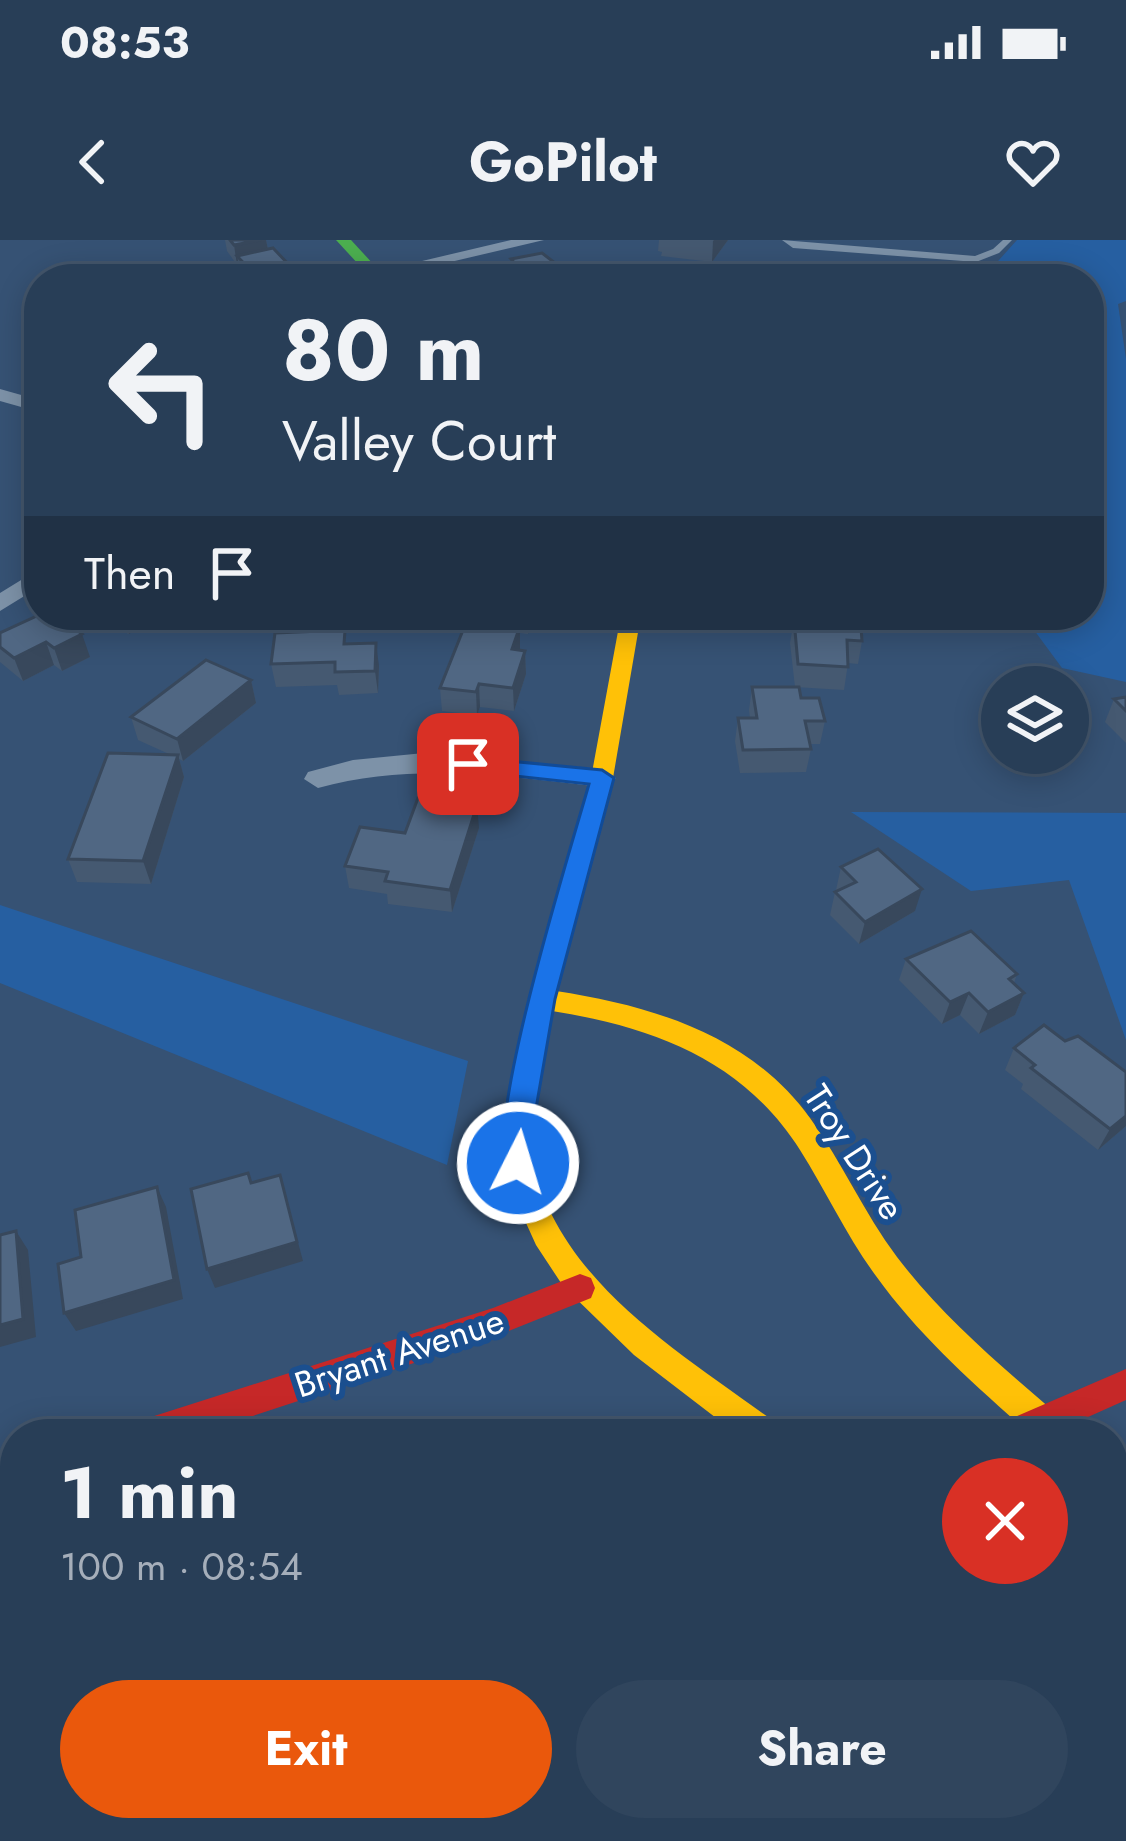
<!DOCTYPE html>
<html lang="en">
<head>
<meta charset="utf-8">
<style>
  :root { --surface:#283e57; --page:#30455d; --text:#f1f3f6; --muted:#a5aeba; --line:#44576d; --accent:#ea580c }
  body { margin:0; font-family:Jost,sans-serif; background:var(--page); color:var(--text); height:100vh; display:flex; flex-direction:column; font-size:45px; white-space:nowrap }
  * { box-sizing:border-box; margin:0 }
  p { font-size:39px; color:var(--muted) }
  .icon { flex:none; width:66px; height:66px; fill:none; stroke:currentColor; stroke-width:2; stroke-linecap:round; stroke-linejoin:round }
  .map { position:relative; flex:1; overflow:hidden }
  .side { position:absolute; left:0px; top:1179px; width:1128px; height:423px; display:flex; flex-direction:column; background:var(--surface); border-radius:48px 48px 0 0; box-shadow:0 6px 30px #0003,0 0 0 3px var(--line) }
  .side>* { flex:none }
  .guide { position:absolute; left:24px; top:24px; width:1080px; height:366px; border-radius:48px; box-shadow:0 6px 30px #0003,0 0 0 3px var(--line); background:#283e57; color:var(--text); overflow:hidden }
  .controls { position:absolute; left:981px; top:426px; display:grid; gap:24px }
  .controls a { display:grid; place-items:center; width:108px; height:108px; border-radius:50%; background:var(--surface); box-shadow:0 6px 30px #0003,0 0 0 3px var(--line); font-size:60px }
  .pin { position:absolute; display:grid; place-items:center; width:102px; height:102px; color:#fff; margin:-51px; border-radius:24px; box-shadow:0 6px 18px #0006 }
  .me { position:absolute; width:132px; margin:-66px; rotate:5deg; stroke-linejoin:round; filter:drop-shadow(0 0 9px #0008) }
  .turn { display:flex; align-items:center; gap:42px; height:252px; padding:0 60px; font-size:54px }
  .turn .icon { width:156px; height:156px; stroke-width:2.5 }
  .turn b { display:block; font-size:84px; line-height:102px }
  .then { display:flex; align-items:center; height:114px; padding:0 60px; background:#0003; gap:24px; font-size:45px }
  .round { display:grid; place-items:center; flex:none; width:126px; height:126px; border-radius:63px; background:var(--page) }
  .headline { display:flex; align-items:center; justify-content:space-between; height:204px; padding:0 60px }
  h1 { font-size:72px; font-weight:700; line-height:90px }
  .action { display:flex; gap:24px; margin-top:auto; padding:24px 60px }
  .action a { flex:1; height:138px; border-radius:72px; background:var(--accent); color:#fff; font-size:48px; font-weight:700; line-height:138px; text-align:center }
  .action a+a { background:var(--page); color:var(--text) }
  .status { display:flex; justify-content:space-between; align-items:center; height:84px; padding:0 60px; background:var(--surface); direction:ltr }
  .status svg { height:33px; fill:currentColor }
  header { display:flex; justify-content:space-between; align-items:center; height:156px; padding:0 60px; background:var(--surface); font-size:54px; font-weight:700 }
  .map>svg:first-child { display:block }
  .green { fill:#265fa1 }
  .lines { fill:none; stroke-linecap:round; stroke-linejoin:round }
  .lane { fill:#7d92a8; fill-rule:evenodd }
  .street { fill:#7d92a8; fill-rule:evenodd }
  .fast { fill:#4caf50; fill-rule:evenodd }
  .slow { fill:#ffc107; fill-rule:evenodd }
  .jam { fill:#c62828; fill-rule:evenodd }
  .wall { fill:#455971 }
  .shaded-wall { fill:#38485c }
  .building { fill:#506783; stroke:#38485c; stroke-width:3 }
  .route { fill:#1a73e8; stroke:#114b97; stroke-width:3 }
  .labels { text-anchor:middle; stroke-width:12; stroke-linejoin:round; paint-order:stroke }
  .street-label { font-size:36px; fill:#fff; stroke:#1b4f8f }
</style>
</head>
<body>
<div class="status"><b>08:53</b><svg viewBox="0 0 49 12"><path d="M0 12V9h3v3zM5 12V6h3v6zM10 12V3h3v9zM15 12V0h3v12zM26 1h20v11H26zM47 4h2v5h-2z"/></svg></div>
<header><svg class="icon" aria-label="back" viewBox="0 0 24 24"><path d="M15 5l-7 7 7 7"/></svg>GoPilot<svg class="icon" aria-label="heart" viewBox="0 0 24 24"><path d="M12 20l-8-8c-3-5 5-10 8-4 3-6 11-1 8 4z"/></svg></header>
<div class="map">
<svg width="1126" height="1601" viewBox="0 0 1126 1601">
  <rect width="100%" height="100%" fill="#365274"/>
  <g class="green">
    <polygon points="1017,0 1126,0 1126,61 1118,64 1126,119 1126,442 1062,428 1023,375 1089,375 1089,39 717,39 743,25 990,30"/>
    <polygon points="851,572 1126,573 1126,800 1069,640 971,651"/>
    <polygon points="0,665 468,821 447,925 0,743"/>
  </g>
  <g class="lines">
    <polygon class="lane" points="782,0 975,16 993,9 1003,0 1012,0 999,13 976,22 793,8"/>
    <g class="street">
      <polygon points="511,0 544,0 378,39 367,34"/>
      <polygon points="0,149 39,160 39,172 0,161"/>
      <polygon points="39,329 39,347 0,371 0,353"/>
      <path d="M424 513 602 529 616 538 602 547C505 536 413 522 318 548L304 539 308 532 353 520Z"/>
      <polygon points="15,1216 15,1258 0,1263 0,1221"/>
    </g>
    <g class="fast">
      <polygon points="336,0 351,0 387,39 372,39"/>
      <polygon points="796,1587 856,1587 850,1601 790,1601"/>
    </g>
    <g class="slow">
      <path d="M621 375H641L613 538 556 751C653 766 750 795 810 878 842 922 864 973 897 1017 945 1080 1007 1131 1067 1183L1072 1194H1030C975 1145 919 1096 876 1036 847 997 826 951 800 910 743 820 653 787 552 771 546 805 527 876 531 908 549 1037 680 1112 776 1183L781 1194H737L634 1115 563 1046 536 1005 512 952 502 903 528 759 591 538Z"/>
      <polygon points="1113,1228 1126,1234 1126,1274 1113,1268"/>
      <polygon points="1126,1410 1126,1449 1113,1455 1113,1416"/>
      <polygon points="1113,1506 1126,1511 1126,1557 1113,1552"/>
      <polygon points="15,1557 15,1587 31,1587 0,1601 0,1563"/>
    </g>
    <g class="jam">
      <polygon points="580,1034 591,1038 595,1048 591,1058 496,1096 198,1194 131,1194 136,1183 148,1178 493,1068"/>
      <polygon points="1126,1129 1126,1160 1050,1194 996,1194 1001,1183"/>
    </g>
  </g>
  <g class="wall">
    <polygon points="225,0 266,0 268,9 293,29 295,39 244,39 241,36 239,25 237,25 227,11"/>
    <polygon points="659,0 728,0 712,22 661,16 662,12 658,11"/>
    <polygon points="511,19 573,37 596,39 511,39"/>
    <polygon points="39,375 90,417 62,431 54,425 23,441 0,422 0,393"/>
    <polygon points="76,375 153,375 129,394"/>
    <polygon points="471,375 534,375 528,394 520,393 520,410 525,411 526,434 514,471 480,467 477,475 442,471 440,448 472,381"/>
    <polygon points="817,375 860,375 862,401 858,424 848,423 844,450 795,447 790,403 794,380 816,381"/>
    <polygon points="347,404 379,426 378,453 339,455 337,445 276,447 271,424"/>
    <polygon points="251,440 256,463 183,521 179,519 184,537 151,644 77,642 68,619 169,514 138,500 131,477"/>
    <polygon points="752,447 801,458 825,481 820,504 810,504 811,509 806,532 740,533 735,501 738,478 750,478 749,470"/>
    <polygon points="1126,457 1126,503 1105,482 1114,459"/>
    <polygon points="479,588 452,672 388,664 387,654 349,648 345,626 405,593"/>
    <polygon points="841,627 915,671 859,704 830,675 835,652 837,651 836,650"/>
    <polygon points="906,719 1017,734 1014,743 1024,753 1015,775 979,794 960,775 942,784 899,740"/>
    <polygon points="1065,801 1126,886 1098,910 1021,849 1023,844 1005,830 1014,808"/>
  </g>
  <g class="shaded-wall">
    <polygon points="261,0 266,0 270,19 237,16 239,25 237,25 234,5"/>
    <polygon points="714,0 728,0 712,22 713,1"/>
    <polygon points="293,29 295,39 257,39 257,37"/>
    <polygon points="124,375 153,375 129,394"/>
    <polygon points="528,375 534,375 528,394"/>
    <polygon points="520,386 520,409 512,432 512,409"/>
    <polygon points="82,394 90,417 62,431 54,408"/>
    <polygon points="46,402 54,425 23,441 14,418"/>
    <polygon points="376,403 379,426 378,453 375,431"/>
    <polygon points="525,411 526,434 514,471 513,448"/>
    <polygon points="251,440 256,463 183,521 177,499"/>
    <polygon points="479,444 480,467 477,475 476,452"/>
    <polygon points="178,515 184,537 151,644 143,621"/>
    <polygon points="477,565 479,588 452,672 450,650"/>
    <polygon points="922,649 915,671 859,704 865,682"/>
    <polygon points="969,753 960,775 942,784 950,762"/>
    <polygon points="1024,753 1015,775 979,794 988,772"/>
    <polygon points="1126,876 1126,886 1098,910 1110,889"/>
    <polygon points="280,935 303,1021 215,1048 207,1029"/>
    <polygon points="157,947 166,967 183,1059 76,1091 64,1073"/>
    <polygon points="16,991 28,1010 36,1097 0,1107 0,1085"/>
  </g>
  <g class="building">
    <polygon points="230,0 261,0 234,5"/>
    <polygon points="273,8 293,29 257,37 237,16"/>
    <polygon points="542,13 573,37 589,34 596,39 529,39 511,19"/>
    <polygon points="39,375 57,375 82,394 54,408 46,402 14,418 0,407 0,393"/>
    <polygon points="818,375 860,375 862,401 847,400 848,427 798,424 794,380 819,381"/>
    <polygon points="467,380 520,386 512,409 525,411 513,448 479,444 476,452 440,448"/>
    <polygon points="345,390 344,404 376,403 375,431 335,432 335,422 271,424 275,393"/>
    <polygon points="206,420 251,440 177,499 131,477"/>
    <polygon points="752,447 799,447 801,458 819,458 825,481 805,481 811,509 743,510 738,478 757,478"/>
    <polygon points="1126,457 1126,471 1114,459"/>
    <polygon points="108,513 178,515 143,621 68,619"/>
    <polygon points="418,558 477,565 450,650 385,641 388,632 345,626 360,587 405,593"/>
    <polygon points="878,609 922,649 865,682 835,652 856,642 841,627"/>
    <polygon points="971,691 1017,734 1009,739 1024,753 988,772 969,753 950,762 906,719"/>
    <polygon points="1044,785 1065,801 1078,796 1126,832 1126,876 1110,889 1031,828 1035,825 1014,808"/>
    <polygon points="248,933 251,943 280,935 297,1002 207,1029 191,949"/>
    <polygon points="157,947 174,1040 64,1073 58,1024 81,1017 75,970"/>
    <polygon points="16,991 23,1079 0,1085 0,995"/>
  </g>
  <path class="route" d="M468 517 602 530 614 538 555 759 530 903 532 923 528 932 518 935 507 932C484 884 571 608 589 544L460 530V519Z"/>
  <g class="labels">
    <g class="street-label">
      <text transform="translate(855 912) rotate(57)" y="13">Troy Drive</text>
      <text transform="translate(399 1112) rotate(-18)" y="13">Bryant Avenue</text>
    </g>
  </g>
</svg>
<div class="controls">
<a><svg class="icon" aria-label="layers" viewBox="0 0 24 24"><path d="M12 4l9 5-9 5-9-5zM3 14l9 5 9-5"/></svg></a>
</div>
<div class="pin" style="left:468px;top:524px;background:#d93025"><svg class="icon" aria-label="arrive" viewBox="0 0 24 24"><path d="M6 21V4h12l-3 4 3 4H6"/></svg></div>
<svg class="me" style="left:518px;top:923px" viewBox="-20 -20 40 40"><circle r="17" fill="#1a73e8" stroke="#fff" stroke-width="3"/><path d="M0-11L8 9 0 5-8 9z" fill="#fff"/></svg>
<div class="guide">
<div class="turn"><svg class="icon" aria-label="left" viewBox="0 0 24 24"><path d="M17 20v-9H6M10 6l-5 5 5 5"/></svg><div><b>80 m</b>Valley Court</div></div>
<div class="then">Then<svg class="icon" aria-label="arrive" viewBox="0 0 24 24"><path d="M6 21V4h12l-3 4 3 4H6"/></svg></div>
</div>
<section class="side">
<div class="headline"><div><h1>1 min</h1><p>100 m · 08:54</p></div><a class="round" style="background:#d93025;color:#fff"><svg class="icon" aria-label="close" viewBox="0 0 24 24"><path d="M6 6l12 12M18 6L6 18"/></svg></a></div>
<div class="action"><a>Exit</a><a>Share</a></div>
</section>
</div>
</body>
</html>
